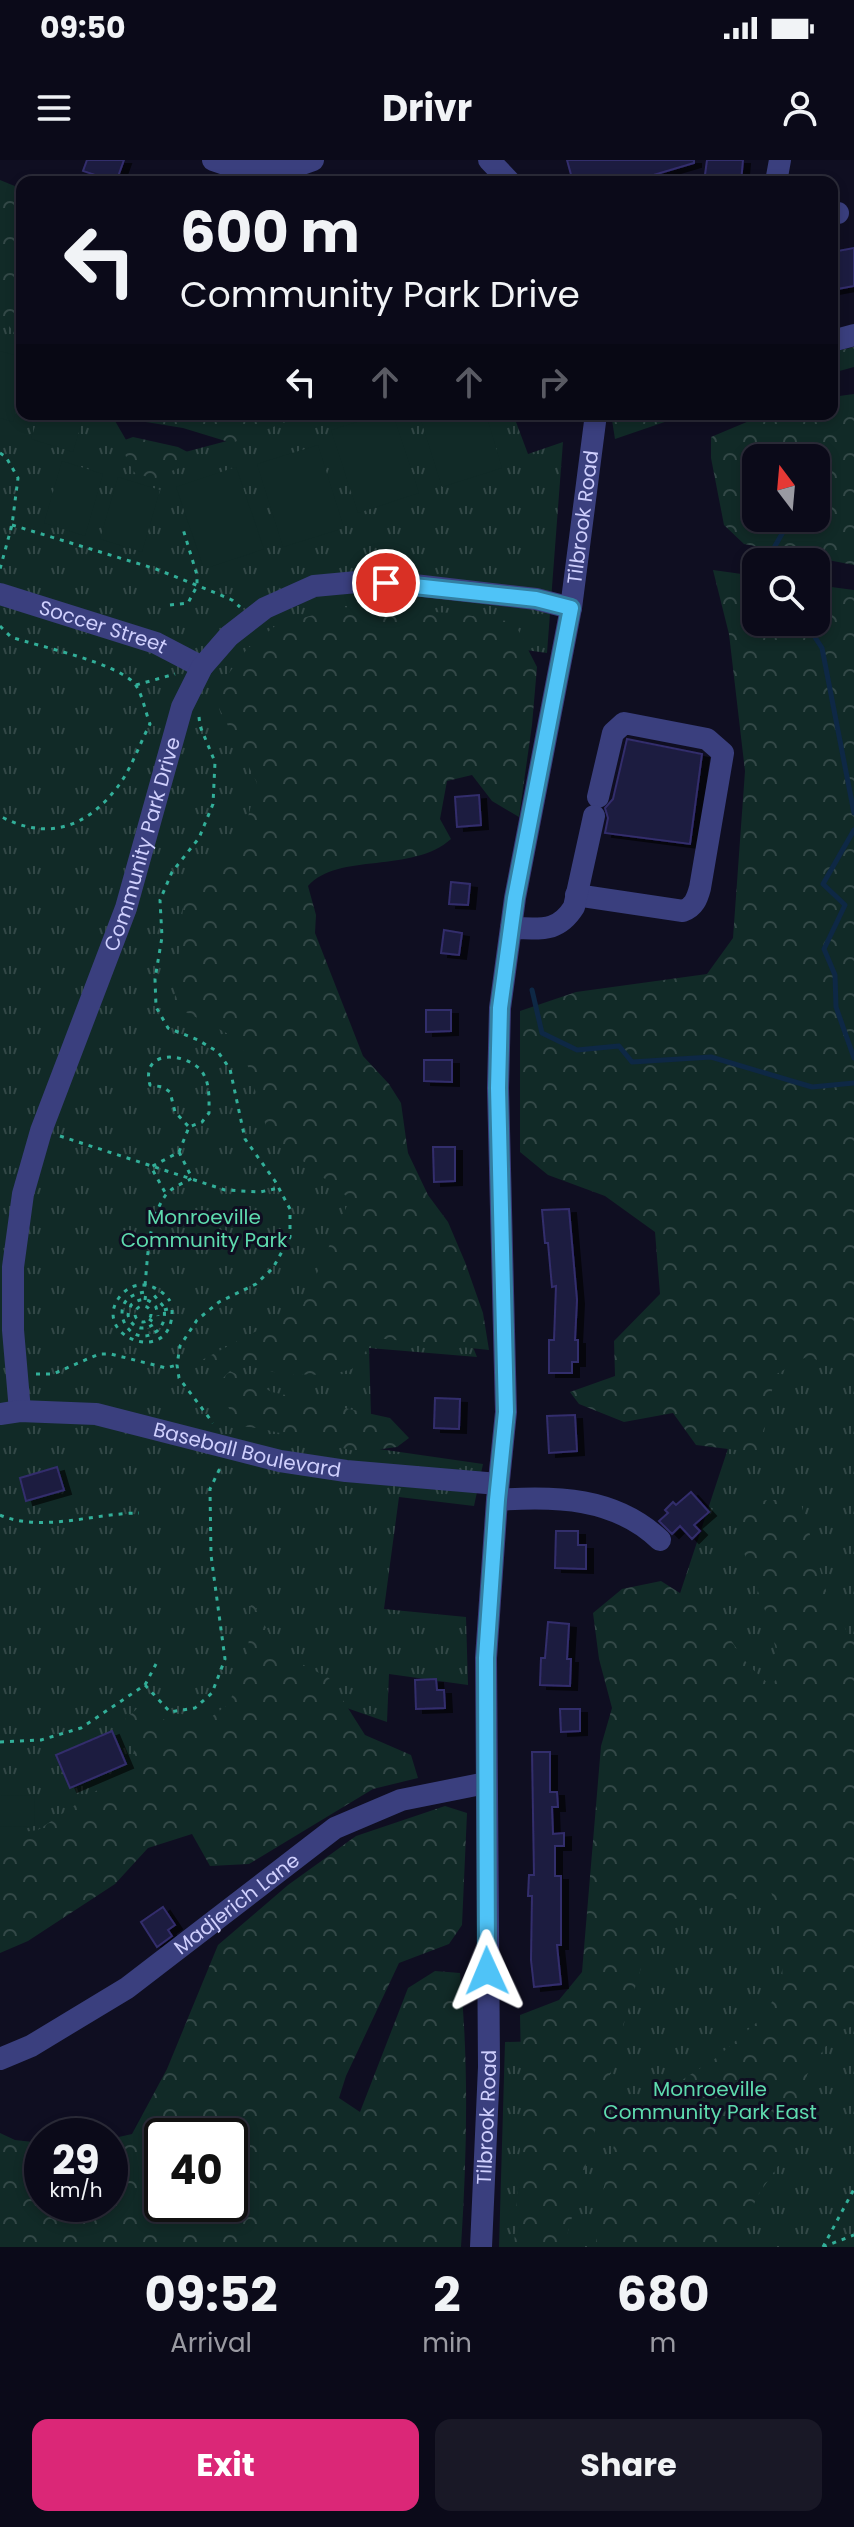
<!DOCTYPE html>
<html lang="en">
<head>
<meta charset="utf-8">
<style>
  :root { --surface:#0b0a19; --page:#191826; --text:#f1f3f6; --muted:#9a9aa2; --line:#2b2b38; --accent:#db2777 }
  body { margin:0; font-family:Poppins,sans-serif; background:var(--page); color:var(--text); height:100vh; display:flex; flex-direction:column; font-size:30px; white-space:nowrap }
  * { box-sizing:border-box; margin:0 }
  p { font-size:26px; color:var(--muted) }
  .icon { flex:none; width:44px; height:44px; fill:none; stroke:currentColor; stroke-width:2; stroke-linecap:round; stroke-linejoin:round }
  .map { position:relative; height:2087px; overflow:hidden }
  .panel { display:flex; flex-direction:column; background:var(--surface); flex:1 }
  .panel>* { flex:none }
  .hud { position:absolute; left:16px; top:16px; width:822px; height:244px; border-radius:16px; box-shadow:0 4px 12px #0003,0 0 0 2px var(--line); background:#0b0a19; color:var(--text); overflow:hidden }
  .needle { width:52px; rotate:344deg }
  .fabs { position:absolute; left:742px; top:284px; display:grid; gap:16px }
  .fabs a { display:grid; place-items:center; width:88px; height:88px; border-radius:16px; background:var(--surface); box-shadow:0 4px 12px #0003,0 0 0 2px var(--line); font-size:40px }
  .speed { position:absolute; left:24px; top:1958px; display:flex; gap:16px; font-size:40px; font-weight:700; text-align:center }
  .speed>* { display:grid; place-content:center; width:104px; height:104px; border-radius:50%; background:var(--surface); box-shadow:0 4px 12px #0003,0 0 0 2px var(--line); line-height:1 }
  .speed small { font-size:20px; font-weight:400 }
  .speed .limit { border:4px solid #111; border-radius:12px; background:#fff; color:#111 }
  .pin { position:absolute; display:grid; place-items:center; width:68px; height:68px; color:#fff; margin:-34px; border:4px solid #fff; border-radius:50%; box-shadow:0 2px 8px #0007 }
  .me { position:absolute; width:88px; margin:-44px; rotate:359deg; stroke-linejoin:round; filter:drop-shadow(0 0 6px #0008) }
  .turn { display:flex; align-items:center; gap:28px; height:168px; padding:0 32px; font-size:36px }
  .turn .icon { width:104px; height:104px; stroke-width:2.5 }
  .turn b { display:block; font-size:56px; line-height:68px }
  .lanes { display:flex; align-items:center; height:76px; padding:0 32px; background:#0003; justify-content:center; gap:40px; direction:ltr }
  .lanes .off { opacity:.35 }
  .eta { display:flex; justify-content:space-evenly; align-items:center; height:136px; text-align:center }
  .eta b { font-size:48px; font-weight:700; line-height:56px }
  .cta { display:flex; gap:16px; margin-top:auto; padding:16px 32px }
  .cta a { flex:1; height:92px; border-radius:16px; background:var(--accent); color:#fff; font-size:32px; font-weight:700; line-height:92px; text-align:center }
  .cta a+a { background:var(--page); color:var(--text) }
  .status { display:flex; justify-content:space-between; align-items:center; height:56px; padding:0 40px; background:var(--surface); direction:ltr }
  .status svg { height:22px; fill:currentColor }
  header { display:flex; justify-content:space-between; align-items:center; height:104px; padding:0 32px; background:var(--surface); font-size:36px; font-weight:700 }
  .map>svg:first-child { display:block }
  .grass { fill:url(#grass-tufts) }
  .forest { fill:url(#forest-crowns); fill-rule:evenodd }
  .garden { fill:#112a27 }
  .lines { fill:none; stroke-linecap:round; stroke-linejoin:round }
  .stream { stroke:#0e2845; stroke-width:5 }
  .building { fill:#1e1b41; stroke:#332d6c; stroke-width:2; filter:url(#shadow) }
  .path { stroke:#32af99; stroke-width:3; stroke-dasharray:4 6; stroke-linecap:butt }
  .minor { stroke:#3a3f7e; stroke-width:22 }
  .route-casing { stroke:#337fa1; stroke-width:20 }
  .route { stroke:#4fc3f7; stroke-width:14 }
  .labels { text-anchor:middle; stroke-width:6; stroke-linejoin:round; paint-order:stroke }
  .street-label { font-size:20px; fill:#cfcffd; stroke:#0f0e21 }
  .park-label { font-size:20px; fill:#5edbae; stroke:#0f0e21 }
</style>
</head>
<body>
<div class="status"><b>09:50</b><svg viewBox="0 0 49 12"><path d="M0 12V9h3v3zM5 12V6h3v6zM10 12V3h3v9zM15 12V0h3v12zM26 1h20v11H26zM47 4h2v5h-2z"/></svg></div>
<header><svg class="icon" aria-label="menu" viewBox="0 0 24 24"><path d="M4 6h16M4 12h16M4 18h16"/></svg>Drivr<svg class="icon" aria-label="person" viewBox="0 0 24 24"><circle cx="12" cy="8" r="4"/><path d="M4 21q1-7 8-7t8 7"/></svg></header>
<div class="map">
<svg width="854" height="2087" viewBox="0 0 854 2087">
  <defs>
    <pattern id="grass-tufts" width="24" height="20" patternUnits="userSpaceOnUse" patternTransform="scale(2)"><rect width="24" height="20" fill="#112a27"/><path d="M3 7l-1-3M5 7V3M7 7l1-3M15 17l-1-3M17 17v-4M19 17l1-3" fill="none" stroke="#334847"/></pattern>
    <pattern id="forest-crowns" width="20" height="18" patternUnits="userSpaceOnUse" patternTransform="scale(2)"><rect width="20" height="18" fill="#112a27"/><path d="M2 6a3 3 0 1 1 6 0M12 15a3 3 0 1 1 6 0" fill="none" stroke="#334847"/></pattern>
    <filter id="shadow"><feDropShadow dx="7" dy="4" stdDeviation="0" flood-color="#0009"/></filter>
  </defs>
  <rect width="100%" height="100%" fill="#0f0e21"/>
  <g class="grass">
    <polygon points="0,136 22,158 22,254 111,254 140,304 257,273 283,254 513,254 528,294 563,282 547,493 336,463 286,722 477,1197 369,1188 372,1288 483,1304 474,1346 399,1337 384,1449 466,1457 468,1525 389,1514 387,1562 295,1530 0,1723"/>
    <polygon points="854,908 854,2087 499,2087 505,1882 579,1880 598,1681"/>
  </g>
  <g class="forest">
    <polygon points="0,20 22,29 22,182 0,155"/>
    <polygon points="854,187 854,207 832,213 832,192"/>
    <path d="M854 234V405L744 384 724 365 711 298V277L766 254H832V237ZM756 298H816V358H756Z"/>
    <polygon points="118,254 306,254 232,283 183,268 121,258"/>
    <polygon points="620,254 688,254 615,279 612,260"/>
    <path d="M133 277 178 287 199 298C185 308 169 310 154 319L135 313 127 301 122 281Z"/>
    <polygon points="713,410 756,416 756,462 816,462 816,425 854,430 854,1217 808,1196 775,1215 760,1293 696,1285 673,1253 624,1262 579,1244 570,1232 615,1216 614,1181 660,1134 655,1072 605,1036 548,1015 520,992 520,851 576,832 707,814 733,778 745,611 729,474"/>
    <path d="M341 447 453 453 514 462 537 507 532 565 519 657 492 641 472 615 447 621 440 659 451 679C412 714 338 692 308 726L316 755 315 773 363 896 389 924 401 943 408 993 428 1035 448 1062 465 1102 483 1153 489 1190 376 1178 352 1209 330 1215 280 1214 247 1204 200 1201 302 1147 350 1039 268 973 240 880 174 846 185 726 237 698 257 623 218 546 223 521 247 489 275 466Z"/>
    <polygon points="230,1211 272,1232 390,1258 409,1278 397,1287 359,1292 263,1269 240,1266 215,1226"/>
    <polygon points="766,1340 800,1340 827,1434 848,1474 854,1475 854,1866 835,1872 807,1915 805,1967 758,2035 735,2087 596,2087 597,2055 617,1973 659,1935 716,1898 764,1856 783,1822 779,1756 771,1732 705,1745 649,1782 622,1870 564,2087 514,2087 522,1955 520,1855 559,1840 582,1812 601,1586 612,1548 599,1499 593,1453 622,1429 661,1421 713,1454 748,1505 771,1526 782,1512 767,1456 739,1379 745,1346"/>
    <polygon points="251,1440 270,1475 292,1499 329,1518 365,1575 411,1595 418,1618 373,1629 249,1704 210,1706 192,1674 148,1688 115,1724 28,1781 0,1793 0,1675 38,1670 96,1631 136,1598 125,1559 138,1548 176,1565 198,1567 227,1545 247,1509"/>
    <path d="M445 1646 467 1653 462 1765 449 1784 399 1803 346 1916 339 1938 360 1952 408 1828 435 1811 460 1813C469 1904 467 1995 461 2087H0V1973L15 1980 42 1983V2044H110V1979L132 1974 167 1909 218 1785 288 1725 356 1676ZM230 1976V2044H162V1976Z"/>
  </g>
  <g class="garden">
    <polygon points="0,191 22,197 22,230 13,262 0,258"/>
    <polygon points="39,254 84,254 73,292 31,279"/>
    <polygon points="382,254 393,254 419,333 358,353 331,270"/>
    <polygon points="419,254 486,254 502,308 442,327"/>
    <polygon points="318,285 344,368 283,387 257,304"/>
    <polygon points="62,301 103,314 85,376 44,363"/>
    <polygon points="236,307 264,389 204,409 176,327"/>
    <polygon points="118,317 160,330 142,392 100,379"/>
    <path d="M145 1127 157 1131 168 1143 172 1141 174 1146 166 1148 161 1139 152 1133 151 1136C164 1145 166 1156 157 1169L140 1174C117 1165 120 1140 143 1134V1137L131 1141 126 1152 129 1164 140 1171 152 1168 157 1162 151 1159V1149L142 1145 134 1150 135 1160 141 1164 149 1162 151 1164 144 1167 135 1164 130 1155C132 1146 137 1141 146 1141L154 1148 156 1157 159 1158C161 1148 155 1142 146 1138L148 1131C139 1130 131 1131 124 1139 100 1170 161 1201 167 1152H170C166 1201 102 1180 119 1143 124 1131 134 1128 145 1127Z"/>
    <polygon points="34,1635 35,1666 0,1667 0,1636"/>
  </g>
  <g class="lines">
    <g class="stream">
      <polyline points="769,402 767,400 791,358"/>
      <polyline points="805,462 822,488 854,653"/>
      <polyline points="854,670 823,724 845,745 824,789 835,815 836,847 854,898"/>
      <polyline points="532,830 542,873 577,890 619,886 632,902 711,897 812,927 854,923"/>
    </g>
  </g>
  <g class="building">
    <polygon points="87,0 124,0 116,22 83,11"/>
    <polygon points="567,0 694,0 694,3 630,22 573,22"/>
    <polygon points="707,0 743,0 741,22 704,22"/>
    <polygon points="854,88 854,126 832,130 832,92"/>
    <polygon points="627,579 702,594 690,684 605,673 608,658 605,648 613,639"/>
    <polygon points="479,635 481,665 457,667 455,637"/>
    <polygon points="451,722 470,724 468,745 449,744"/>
    <polygon points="444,770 462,773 459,795 441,793"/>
    <polygon points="426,850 451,850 451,871 426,872"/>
    <polygon points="424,900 452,900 452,922 424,921"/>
    <polygon points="433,987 455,987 455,1021 434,1022"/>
    <polygon points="569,1049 577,1140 575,1180 578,1180 578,1202 572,1202 572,1213 549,1213 549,1180 554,1180 556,1126 552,1127 548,1083 545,1083 542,1050"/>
    <polygon points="435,1238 460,1239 459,1269 434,1268"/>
    <polygon points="575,1255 577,1291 549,1293 547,1256"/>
    <polygon points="57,1307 64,1330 26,1341 20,1318"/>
    <polygon points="691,1332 709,1352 694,1365 700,1371 692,1379 680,1366 672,1374 659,1361 668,1353 665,1350 673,1342 676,1345"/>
    <polygon points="556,1371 578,1371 578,1385 586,1385 586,1409 555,1408"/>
    <polygon points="548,1462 569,1464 567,1499 571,1499 570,1526 540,1525 541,1498 545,1498"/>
    <polygon points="436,1519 437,1530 444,1530 445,1548 416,1549 415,1520"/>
    <polygon points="560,1549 580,1549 580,1571 561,1572"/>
    <polygon points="112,1571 126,1604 70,1628 56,1595"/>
    <polygon points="532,1592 550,1592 550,1632 557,1632 558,1647 552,1647 553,1674 564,1673 564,1686 555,1686 555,1716 561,1716 561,1785 557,1785 561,1824 534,1827 531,1800 532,1736 528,1736 529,1715 534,1715"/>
    <polygon points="163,1747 175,1765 168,1770 172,1776 157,1787 141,1762"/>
  </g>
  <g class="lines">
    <g class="path">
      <polyline points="0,293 6,297 18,318 12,365 0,409"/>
      <polyline points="12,365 156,409 216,433 232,440 240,447"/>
      <polyline points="170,445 188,443 197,426 197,415 183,369"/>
      <path d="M0 466 11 477C41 487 114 502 134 523 142 532 145 551 150 564 140 583 132 607 119 625 88 667 48 682 0 656"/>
      <polyline points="136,525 175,514"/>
      <polyline points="199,557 200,566 215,602 213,644 199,678 172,712 160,740 162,777 155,819 156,847 168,868 198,880 218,892 230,909 245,979 275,1021 290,1049 290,1077 273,1108 256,1124 219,1142 197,1160 180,1186 177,1205 179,1218 213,1263"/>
      <polyline points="60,976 225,1030 260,1032 279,1028"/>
      <path d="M179 992 189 967 202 962 209 953C209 941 210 926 204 915 193 893 139 886 150 925L163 927 170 932 175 952 189 967"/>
      <path d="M145 1125C148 1096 148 1061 165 1036 170 1028 184 1023 192 1018L179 992 151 1007 166 1034"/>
      <path d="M145 1140 146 1132C101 1136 128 1193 157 1171 165 1164 165 1156 164 1147L153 1134"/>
      <circle cx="143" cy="1154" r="8"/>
      <path d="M164 1150 172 1148C175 1211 85 1175 122 1134 137 1118 159 1125 170 1141"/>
      <path d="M149 1159 155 1163C144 1172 132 1169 128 1155L131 1145C141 1137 149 1138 156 1147L158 1156"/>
      <polyline points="36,1214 53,1214 99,1194 111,1194 166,1208 177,1205"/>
      <path d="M0 1355C41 1373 95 1353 139 1353"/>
      <polyline points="145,1525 156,1504"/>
      <polyline points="0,1582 41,1580 81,1568 145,1525 170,1552 195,1548 212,1533 225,1499 211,1395 210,1329 222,1304"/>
      <polyline points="823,2087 854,2029"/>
      <polyline points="823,2087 854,2075"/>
    </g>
    <g class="minor">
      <path d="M213 0C244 12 282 13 313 0"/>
      <polyline points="489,0 510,22"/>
      <polyline points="776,22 780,0"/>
      <polyline points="832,53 838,53"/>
      <polyline points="832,181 854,175"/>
      <path id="s1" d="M0 434 156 483 202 507"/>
      <path d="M576 735 683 751C694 747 697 739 700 728L723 593 707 579 624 563 613 573 598 637"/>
      <path d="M511 768C539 768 557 774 574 747L594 656"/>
      <path id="s2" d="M20 1251 13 1170V1107L23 1034 41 971 126 748 182 547 202 507 229 476 265 448 314 426 357 422 414 425 536 439 571 448"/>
      <path id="s3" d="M0 1254 20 1251 96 1254 280 1301 346 1311 498 1324"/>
      <path d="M497 1340C556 1336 615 1337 660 1380"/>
      <path id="s4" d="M0 1899 31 1886 127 1828 335 1668 401 1640 486 1623"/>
      <path id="s5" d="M481 2087 489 1907 486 1498 497 1340 506 1252 498 928 500 848 515 738 571 448 596 254"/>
    </g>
  </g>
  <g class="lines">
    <g class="route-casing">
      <polyline id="route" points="386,423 536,439 571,448 515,738 500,848 498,928 506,1252 497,1340 486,1498 487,1811"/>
    </g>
    <use href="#route" class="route"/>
  </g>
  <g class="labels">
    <g class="street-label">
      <text dy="7" stroke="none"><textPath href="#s5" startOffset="1738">Tilbrook Road</textPath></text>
      <text dy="7" stroke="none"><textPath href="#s1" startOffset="108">Soccer Street</textPath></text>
      <text dy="7" stroke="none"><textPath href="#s2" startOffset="588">Community Park Drive</textPath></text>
      <text dy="7" stroke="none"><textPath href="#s3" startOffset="252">Baseball Boulevard</textPath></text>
      <text dy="7" stroke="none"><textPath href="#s4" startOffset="284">Madjerich Lane</textPath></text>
      <text dy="7" stroke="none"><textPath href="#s5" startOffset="130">Tilbrook Road</textPath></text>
    </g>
    <g class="park-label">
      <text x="204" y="1064">Monroeville<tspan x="204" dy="23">Community Park</tspan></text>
      <text x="710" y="1936">Monroeville<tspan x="710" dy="23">Community Park East</tspan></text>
    </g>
  </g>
</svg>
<div class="fabs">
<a><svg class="needle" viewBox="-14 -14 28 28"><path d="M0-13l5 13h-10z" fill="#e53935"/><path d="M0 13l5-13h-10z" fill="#9a9aa2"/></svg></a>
<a><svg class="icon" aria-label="search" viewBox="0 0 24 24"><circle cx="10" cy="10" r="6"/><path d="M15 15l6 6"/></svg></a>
</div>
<div class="speed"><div>29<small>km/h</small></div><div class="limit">40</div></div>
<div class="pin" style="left:386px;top:423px;background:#d93025"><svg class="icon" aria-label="arrive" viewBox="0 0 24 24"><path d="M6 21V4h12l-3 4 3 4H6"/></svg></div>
<svg class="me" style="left:487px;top:1811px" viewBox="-20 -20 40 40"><path d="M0-17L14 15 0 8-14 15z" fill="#4fc3f7" stroke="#fff" stroke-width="4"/></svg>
<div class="hud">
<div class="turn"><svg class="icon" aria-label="left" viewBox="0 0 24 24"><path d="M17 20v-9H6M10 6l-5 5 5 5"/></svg><div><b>600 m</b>Community Park Drive</div></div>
<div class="lanes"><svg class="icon" aria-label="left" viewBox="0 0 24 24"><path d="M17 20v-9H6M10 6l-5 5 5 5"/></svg><svg class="icon off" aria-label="ahead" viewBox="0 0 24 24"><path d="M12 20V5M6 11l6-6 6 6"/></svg><svg class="icon off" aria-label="ahead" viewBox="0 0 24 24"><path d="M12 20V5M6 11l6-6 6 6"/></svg><svg class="icon off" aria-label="right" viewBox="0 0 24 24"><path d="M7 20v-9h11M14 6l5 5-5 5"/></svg></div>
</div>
</div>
<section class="panel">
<div class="eta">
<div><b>09:52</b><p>Arrival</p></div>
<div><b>2</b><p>min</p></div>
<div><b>680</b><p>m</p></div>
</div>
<div class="cta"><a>Exit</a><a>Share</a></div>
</section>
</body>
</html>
